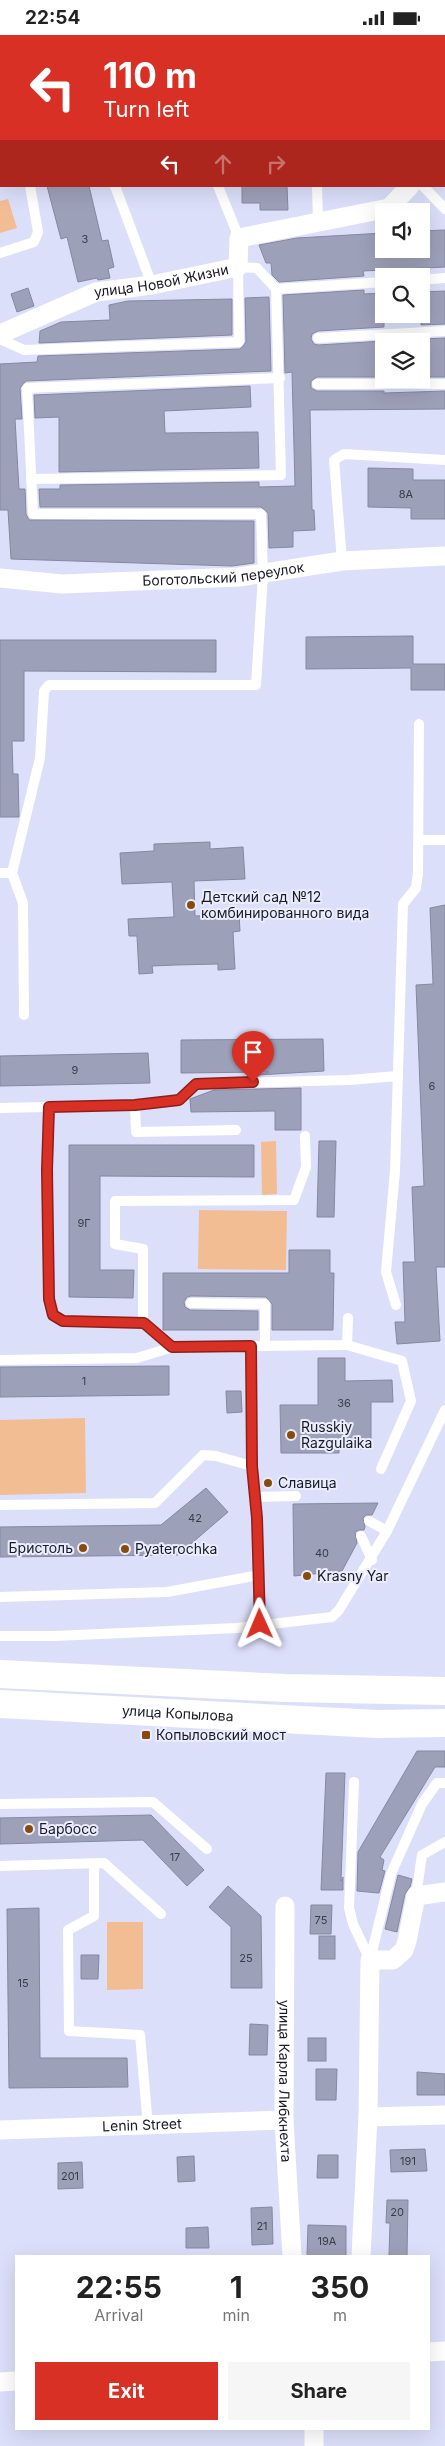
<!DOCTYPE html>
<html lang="en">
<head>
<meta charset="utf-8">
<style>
  :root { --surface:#fff; --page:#f6f6f6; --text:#222; --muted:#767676; --accent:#d93025 }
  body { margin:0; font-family:Inter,sans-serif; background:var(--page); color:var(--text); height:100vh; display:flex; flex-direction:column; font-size:19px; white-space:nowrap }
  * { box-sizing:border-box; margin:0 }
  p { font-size:16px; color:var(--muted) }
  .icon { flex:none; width:28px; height:28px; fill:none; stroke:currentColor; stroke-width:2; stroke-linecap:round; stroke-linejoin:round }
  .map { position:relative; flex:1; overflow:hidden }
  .panel { position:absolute; left:15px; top:2220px; width:415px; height:175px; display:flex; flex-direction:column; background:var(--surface); border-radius:0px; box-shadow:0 5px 20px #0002 }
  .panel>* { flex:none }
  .hud { position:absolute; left:0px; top:0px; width:445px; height:152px; box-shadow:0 5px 20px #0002; background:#d93025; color:#fff; overflow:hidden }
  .controls { position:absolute; left:375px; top:168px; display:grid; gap:10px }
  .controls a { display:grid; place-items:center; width:55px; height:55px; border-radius:0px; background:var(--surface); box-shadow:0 5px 20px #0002; font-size:25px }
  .pin { position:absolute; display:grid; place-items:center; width:42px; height:42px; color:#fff; margin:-51px -21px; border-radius:50% 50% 50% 0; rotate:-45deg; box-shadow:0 0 5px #0007 }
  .pin .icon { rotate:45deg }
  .me { position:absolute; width:55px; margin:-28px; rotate:359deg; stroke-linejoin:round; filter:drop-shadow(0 0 4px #0008) }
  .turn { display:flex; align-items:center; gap:18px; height:105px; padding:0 20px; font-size:22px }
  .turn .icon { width:65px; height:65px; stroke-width:2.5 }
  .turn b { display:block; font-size:35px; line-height:42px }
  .lanes { display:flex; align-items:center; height:48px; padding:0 20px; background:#0003; justify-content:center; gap:25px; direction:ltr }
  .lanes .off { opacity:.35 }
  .eta { display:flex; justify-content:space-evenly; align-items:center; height:85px; text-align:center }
  .eta b { font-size:30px; font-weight:700; line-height:35px }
  .button { display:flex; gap:10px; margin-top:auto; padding:10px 20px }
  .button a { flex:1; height:58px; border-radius:0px; background:var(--accent); color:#fff; font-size:20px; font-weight:700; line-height:58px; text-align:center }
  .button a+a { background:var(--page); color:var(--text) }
  .status { display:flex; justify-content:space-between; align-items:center; height:35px; padding:0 25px; background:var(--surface); direction:ltr }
  .status svg { height:14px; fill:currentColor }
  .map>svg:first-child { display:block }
  .green { fill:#f3bd93 }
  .building { fill:#9da0b9; stroke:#8688a1 }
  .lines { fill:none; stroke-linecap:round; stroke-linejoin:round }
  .service { stroke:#fff; stroke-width:10 }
  .minor { stroke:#fff; stroke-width:19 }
  .primary { stroke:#fff; stroke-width:28 }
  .route-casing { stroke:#8d1f18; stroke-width:12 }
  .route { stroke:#d93025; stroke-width:9 }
  .poi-dot { fill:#884b09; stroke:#ebedfe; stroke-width:2 }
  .labels { text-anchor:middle; stroke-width:4; stroke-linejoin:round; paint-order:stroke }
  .number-label { font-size:11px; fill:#3a3c49 }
  .street-label { font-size:14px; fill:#191a24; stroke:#ebedfe }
  .poi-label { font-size:14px; fill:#191a24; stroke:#ebedfe; text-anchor:start }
</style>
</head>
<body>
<div class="status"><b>22:54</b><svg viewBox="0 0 49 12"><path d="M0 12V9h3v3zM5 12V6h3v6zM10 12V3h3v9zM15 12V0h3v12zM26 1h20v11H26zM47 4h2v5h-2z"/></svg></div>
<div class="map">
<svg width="445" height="2411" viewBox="0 0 445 2411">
  <rect width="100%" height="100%" fill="#dcdffa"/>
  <g class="green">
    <polygon points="8,164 17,193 0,198 0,166"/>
    <polygon points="276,1106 277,1159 262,1160 261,1107"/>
    <polygon points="199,1175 287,1176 286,1235 198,1234"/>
    <polygon points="85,1383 86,1458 0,1460 0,1385"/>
    <polygon points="107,1887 143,1887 143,1954 107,1955"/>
  </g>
  <g class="building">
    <polygon points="47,151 89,151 102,206 108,205 114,232 108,234 110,243 98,245 97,243 78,247 67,202 61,204"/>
    <polygon points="242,151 287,151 288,175 260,175 260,168 242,168"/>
    <polygon points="445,195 445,232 363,236 364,241 279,247 272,240 271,228 266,228 259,210 297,203 384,198 384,214 421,214 421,196"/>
    <polygon points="28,253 34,271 17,277 11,259"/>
    <polygon points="364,255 364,259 384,258 384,292 318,296 312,299 311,304 314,309 318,310 384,306 384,342 317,342 311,346 311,353 317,356 384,356 384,358 445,356 445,374 310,375 312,475 314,475 315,495 293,496 293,512 269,513 268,478 261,472 40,472 39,454 60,454 60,450 259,447 259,452 295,451 292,337 285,338 283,260"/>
    <polygon points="445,256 445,289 421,290 421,257"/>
    <polygon points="269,262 271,336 26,346 20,353 22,384 15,384 19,454 25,454 26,479 29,485 254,486 254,528 232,531 11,524 8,475 0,475 0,329 37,327 38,321 240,314 246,307 245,263"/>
    <polygon points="232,264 232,300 39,308 40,296 61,287 110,285 109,270 128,266"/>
    <polygon points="445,303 445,342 421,342 421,304"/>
    <polygon points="250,351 251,372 164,376 165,398 258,397 259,433 59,437 59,382 35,383 34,360"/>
    <polygon points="368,433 413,434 413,445 445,445 445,484 411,484 411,473 368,472"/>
    <polygon points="413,601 413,629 445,629 445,655 411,655 411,633 306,634 306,602"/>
    <polygon points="0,605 216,605 216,637 24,636 24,706 12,706 13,739 18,739 19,780 19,782 0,782"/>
    <polygon points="210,807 210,814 243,812 245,844 194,846 195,881 239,879 240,896 233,897 235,934 218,935 218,929 176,930 152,931 153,938 139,939 137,901 129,901 128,884 174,882 172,847 122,849 120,818 154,816 154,809"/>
    <polygon points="445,870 445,1232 436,1232 440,1306 397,1309 395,1287 405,1287 403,1227 415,1227 412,1152 424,1151 416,950 433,949 430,873"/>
    <polygon points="323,1004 324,1036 258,1040 269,1037 181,1038 181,1005"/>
    <polygon points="148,1018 150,1048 0,1051 0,1021"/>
    <polygon points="301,1053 301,1095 275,1095 275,1076 191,1077 190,1064 214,1055"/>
    <polygon points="319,1106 336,1106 334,1182 317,1182"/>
    <polygon points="69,1110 254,1110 254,1142 100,1141 100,1235 134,1235 133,1263 69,1262"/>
    <polygon points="289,1215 330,1215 330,1238 334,1238 333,1295 272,1295 272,1269 266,1262 191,1261 187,1262 184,1267 185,1272 190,1275 258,1276 258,1295 163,1295 163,1238 289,1238"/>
    <polygon points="318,1323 345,1323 345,1346 392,1345 393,1367 371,1367 371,1414 339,1414 339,1418 281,1418 280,1370 318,1370"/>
    <polygon points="169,1331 169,1360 0,1362 0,1332"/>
    <polygon points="226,1356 241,1356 242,1377 227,1378"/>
    <polygon points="206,1453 228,1477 178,1520 0,1522 0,1492 161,1490"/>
    <polygon points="378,1468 372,1480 366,1480 363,1483 365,1492 364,1495 359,1495 355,1497 357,1508 342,1536 294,1541 293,1469"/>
    <polygon points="417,1716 445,1716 445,1732 435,1732 380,1822 384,1825 382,1835 385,1836 379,1858 357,1856 358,1817"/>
    <polygon points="326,1738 345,1738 341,1846 343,1842 343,1855 321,1855"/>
    <polygon points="151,1780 204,1835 187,1851 143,1805 0,1809 0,1783"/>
    <polygon points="398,1840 412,1844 410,1852 405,1859 397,1897 385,1894"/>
    <polygon points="228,1851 261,1881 262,1953 231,1953 231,1892 209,1872"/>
    <polygon points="311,1870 332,1870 331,1899 310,1899"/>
    <polygon points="39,1873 40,2023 127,2023 128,2052 9,2053 7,1874"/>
    <rect x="319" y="1901" width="16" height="23"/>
    <polygon points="81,1920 99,1920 98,1944 81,1944"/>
    <polygon points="250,1989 268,1990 267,2020 249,2020"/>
    <rect x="308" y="2003" width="18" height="23"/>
    <polygon points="316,2034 337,2034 336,2065 316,2065"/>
    <polygon points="417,2037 445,2039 445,2060 417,2060"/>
    <polygon points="425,2114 427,2136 391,2137 390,2115"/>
    <polygon points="318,2120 338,2120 338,2143 317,2143"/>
    <polygon points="194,2121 195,2146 178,2147 177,2122"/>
    <polygon points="82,2127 83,2153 58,2154 58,2128"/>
    <polygon points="387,2165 408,2165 407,2221 389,2221 390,2188 386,2188"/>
    <polygon points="272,2172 273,2209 252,2210 251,2173"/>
    <polygon points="308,2190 346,2191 346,2221 307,2221"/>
    <polygon points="208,2192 209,2213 186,2213 186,2193"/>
  </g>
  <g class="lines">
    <g class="service">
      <polyline points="49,1 49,0"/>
      <polyline points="0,82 1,82"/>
      <polyline points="444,110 445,110"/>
      <polyline points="115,151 152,250"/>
      <polyline points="218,151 239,203"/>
      <polyline points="317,151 318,188"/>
      <polyline points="423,151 445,174"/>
      <polyline points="0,218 34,207 38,197 30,151"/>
      <polyline points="421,245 445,243"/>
      <polyline points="276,254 384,247"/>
      <polyline points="318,303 445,296"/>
      <polyline points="0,304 24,315 239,307 238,232 257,233 276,254 281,440 31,444"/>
      <polyline points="317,349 445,349"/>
      <polyline points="342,526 334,425 344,419 445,425"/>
      <polyline points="419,805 445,805"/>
      <polyline points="0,838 12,838"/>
      <polyline points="24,980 23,868 12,838 40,723 44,656 49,650 256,650 263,540 261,479 33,479 27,353 280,343"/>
      <polyline points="135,1070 136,1097 236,1095"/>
      <polyline points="49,1072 47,1135 49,1264 53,1281 63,1286 143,1288 173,1312"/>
      <polyline points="0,1073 135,1070 179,1065 196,1049 349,1045 398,1041"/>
      <polyline points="191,1268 265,1269 265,1311"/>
      <polyline points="396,1270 386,1237 395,1136 403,869 416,853 418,838 419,689"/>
      <polyline points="143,1288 143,1214 115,1209 115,1166 294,1165 306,1132 305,1101"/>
      <polyline points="347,1310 402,1326 411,1366 381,1434"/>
      <polyline points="0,1325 137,1323 173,1312 251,1311"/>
      <polyline points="255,1462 296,1461"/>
      <polyline points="0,1470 155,1468 203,1420 216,1421 252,1431"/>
      <polyline points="369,1486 387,1496"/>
      <polyline points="361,1501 372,1525"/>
      <polyline points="0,1562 167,1557 259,1540"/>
      <polyline points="260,1589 257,1483 252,1431 251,1311 347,1310 348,1283"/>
      <polyline points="0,1601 55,1601 237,1593 332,1582 339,1575 387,1496 445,1375"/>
      <polyline points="354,1747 349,1873 353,1889 370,1925 391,1839 422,1769 437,1748 445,1748"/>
      <polyline points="0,1769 153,1767 207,1814"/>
      <polyline points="94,1829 94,1881 68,1895 69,1996 140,2000 148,2091"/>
      <polyline points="0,1831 104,1828 161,1879"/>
      <polyline points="416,1861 422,1820 445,1807"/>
    </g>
    <g class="minor">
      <polyline points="61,1 115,0"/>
      <polyline points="0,4 1,3"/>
      <polyline points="444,135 445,134"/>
      <path id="s1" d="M0 299 96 257 152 250 238 232 239 203 389 173 410 151"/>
      <path id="s2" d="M0 543 62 549 239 542 342 526 445 521"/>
      <path id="s3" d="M285 1871 284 2085 292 2221"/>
      <polyline points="368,2082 445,2080"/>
      <path id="s4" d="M0 2095 284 2085"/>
      <polyline points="361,2221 368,2082 370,1925 393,1925 404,1915 407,1906 416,1861 445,1857"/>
      <polyline points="429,2317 445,2316"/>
      <polyline points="0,2347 16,2346"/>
      <polyline points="314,2394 314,2411"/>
    </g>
    <g class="primary">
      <polyline points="0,1639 284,1653 445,1656"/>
      <path id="s5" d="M0 1669 377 1689 445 1688"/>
    </g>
  </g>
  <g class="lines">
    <g class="route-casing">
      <polyline id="route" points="253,1047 196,1049 179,1065 135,1070 49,1072 47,1135 49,1264 53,1280 63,1286 144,1288 172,1312 251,1311 252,1431 257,1483 260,1589"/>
    </g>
    <use href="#route" class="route"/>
  </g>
  <g class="poi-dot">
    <circle cx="191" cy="870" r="5"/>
    <circle cx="291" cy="1400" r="5"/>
    <circle cx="268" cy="1448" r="5"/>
    <circle cx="83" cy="1513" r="5"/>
    <circle cx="125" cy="1514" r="5"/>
    <circle cx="307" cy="1541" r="5"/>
    <rect x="141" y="1695" width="10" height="10" rx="2.5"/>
    <circle cx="29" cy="1794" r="5"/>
  </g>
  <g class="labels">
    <g class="number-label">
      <text x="85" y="208">3</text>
      <text x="406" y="463">8А</text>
      <text x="75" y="1039">9</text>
      <text x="432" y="1055">6</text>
      <text x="84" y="1192">9Г</text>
      <text x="84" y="1350">1</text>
      <text x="344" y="1372">36</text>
      <text x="195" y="1487">42</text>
      <text x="322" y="1522">40</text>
      <text x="175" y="1826">17</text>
      <text x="321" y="1889">75</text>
      <text x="246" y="1927">25</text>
      <text x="23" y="1952">15</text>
      <text x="408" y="2130">191</text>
      <text x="70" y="2145">201</text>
      <text x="397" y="2181">20</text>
      <text x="262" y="2195">21</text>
      <text x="327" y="2210">19А</text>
    </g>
    <g class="street-label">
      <text dy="5" stroke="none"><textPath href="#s1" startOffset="171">улица Новой Жизни</textPath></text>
      <text dy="5" stroke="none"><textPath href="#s2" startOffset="224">Боготольский переулок</textPath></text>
      <text dy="5" stroke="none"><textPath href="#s5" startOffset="178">улица Копылова</textPath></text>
      <text dy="5" stroke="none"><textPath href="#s3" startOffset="175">улица Карла Либкнехта</textPath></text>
      <text dy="5" stroke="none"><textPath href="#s4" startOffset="142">Lenin Street</textPath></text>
    </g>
    <g class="poi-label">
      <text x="201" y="867">Детский сад №12<tspan x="201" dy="16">комбинированного вида</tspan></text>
      <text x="301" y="1397">Russkiy<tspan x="301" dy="16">Razgulaika</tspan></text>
      <text x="278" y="1453">Славица</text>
      <text x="73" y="1518" text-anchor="end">Бристоль</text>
      <text x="135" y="1519">Pyaterochka</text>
      <text x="317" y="1546">Krasny Yar</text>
      <text x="156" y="1705">Копыловский мост</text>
      <text x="39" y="1799">Барбосс</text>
    </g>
  </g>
</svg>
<div class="controls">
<a><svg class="icon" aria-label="sound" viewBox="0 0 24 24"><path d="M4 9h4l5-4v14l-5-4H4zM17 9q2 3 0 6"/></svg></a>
<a><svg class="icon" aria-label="search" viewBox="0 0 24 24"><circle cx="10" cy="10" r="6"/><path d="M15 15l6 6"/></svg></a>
<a><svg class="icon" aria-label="layers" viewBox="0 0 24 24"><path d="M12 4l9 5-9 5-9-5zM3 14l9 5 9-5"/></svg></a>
</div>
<div class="pin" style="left:253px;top:1047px;background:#d93025"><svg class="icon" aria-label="arrive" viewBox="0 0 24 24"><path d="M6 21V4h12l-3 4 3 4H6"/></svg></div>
<svg class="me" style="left:260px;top:1589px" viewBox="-20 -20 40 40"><path d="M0-17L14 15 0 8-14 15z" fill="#d93025" stroke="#fff" stroke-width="4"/></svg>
<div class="hud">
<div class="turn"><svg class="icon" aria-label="left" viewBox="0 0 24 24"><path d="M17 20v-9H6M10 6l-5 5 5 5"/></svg><div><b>110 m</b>Turn left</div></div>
<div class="lanes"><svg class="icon" aria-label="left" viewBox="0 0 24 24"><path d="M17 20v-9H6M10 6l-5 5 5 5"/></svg><svg class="icon off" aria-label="ahead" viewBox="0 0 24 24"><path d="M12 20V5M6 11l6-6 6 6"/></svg><svg class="icon off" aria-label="right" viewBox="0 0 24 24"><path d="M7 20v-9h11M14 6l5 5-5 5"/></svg></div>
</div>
<section class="panel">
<div class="eta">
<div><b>22:55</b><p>Arrival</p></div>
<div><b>1</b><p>min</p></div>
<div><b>350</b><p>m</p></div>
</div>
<div class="button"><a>Exit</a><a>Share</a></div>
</section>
</div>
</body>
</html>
